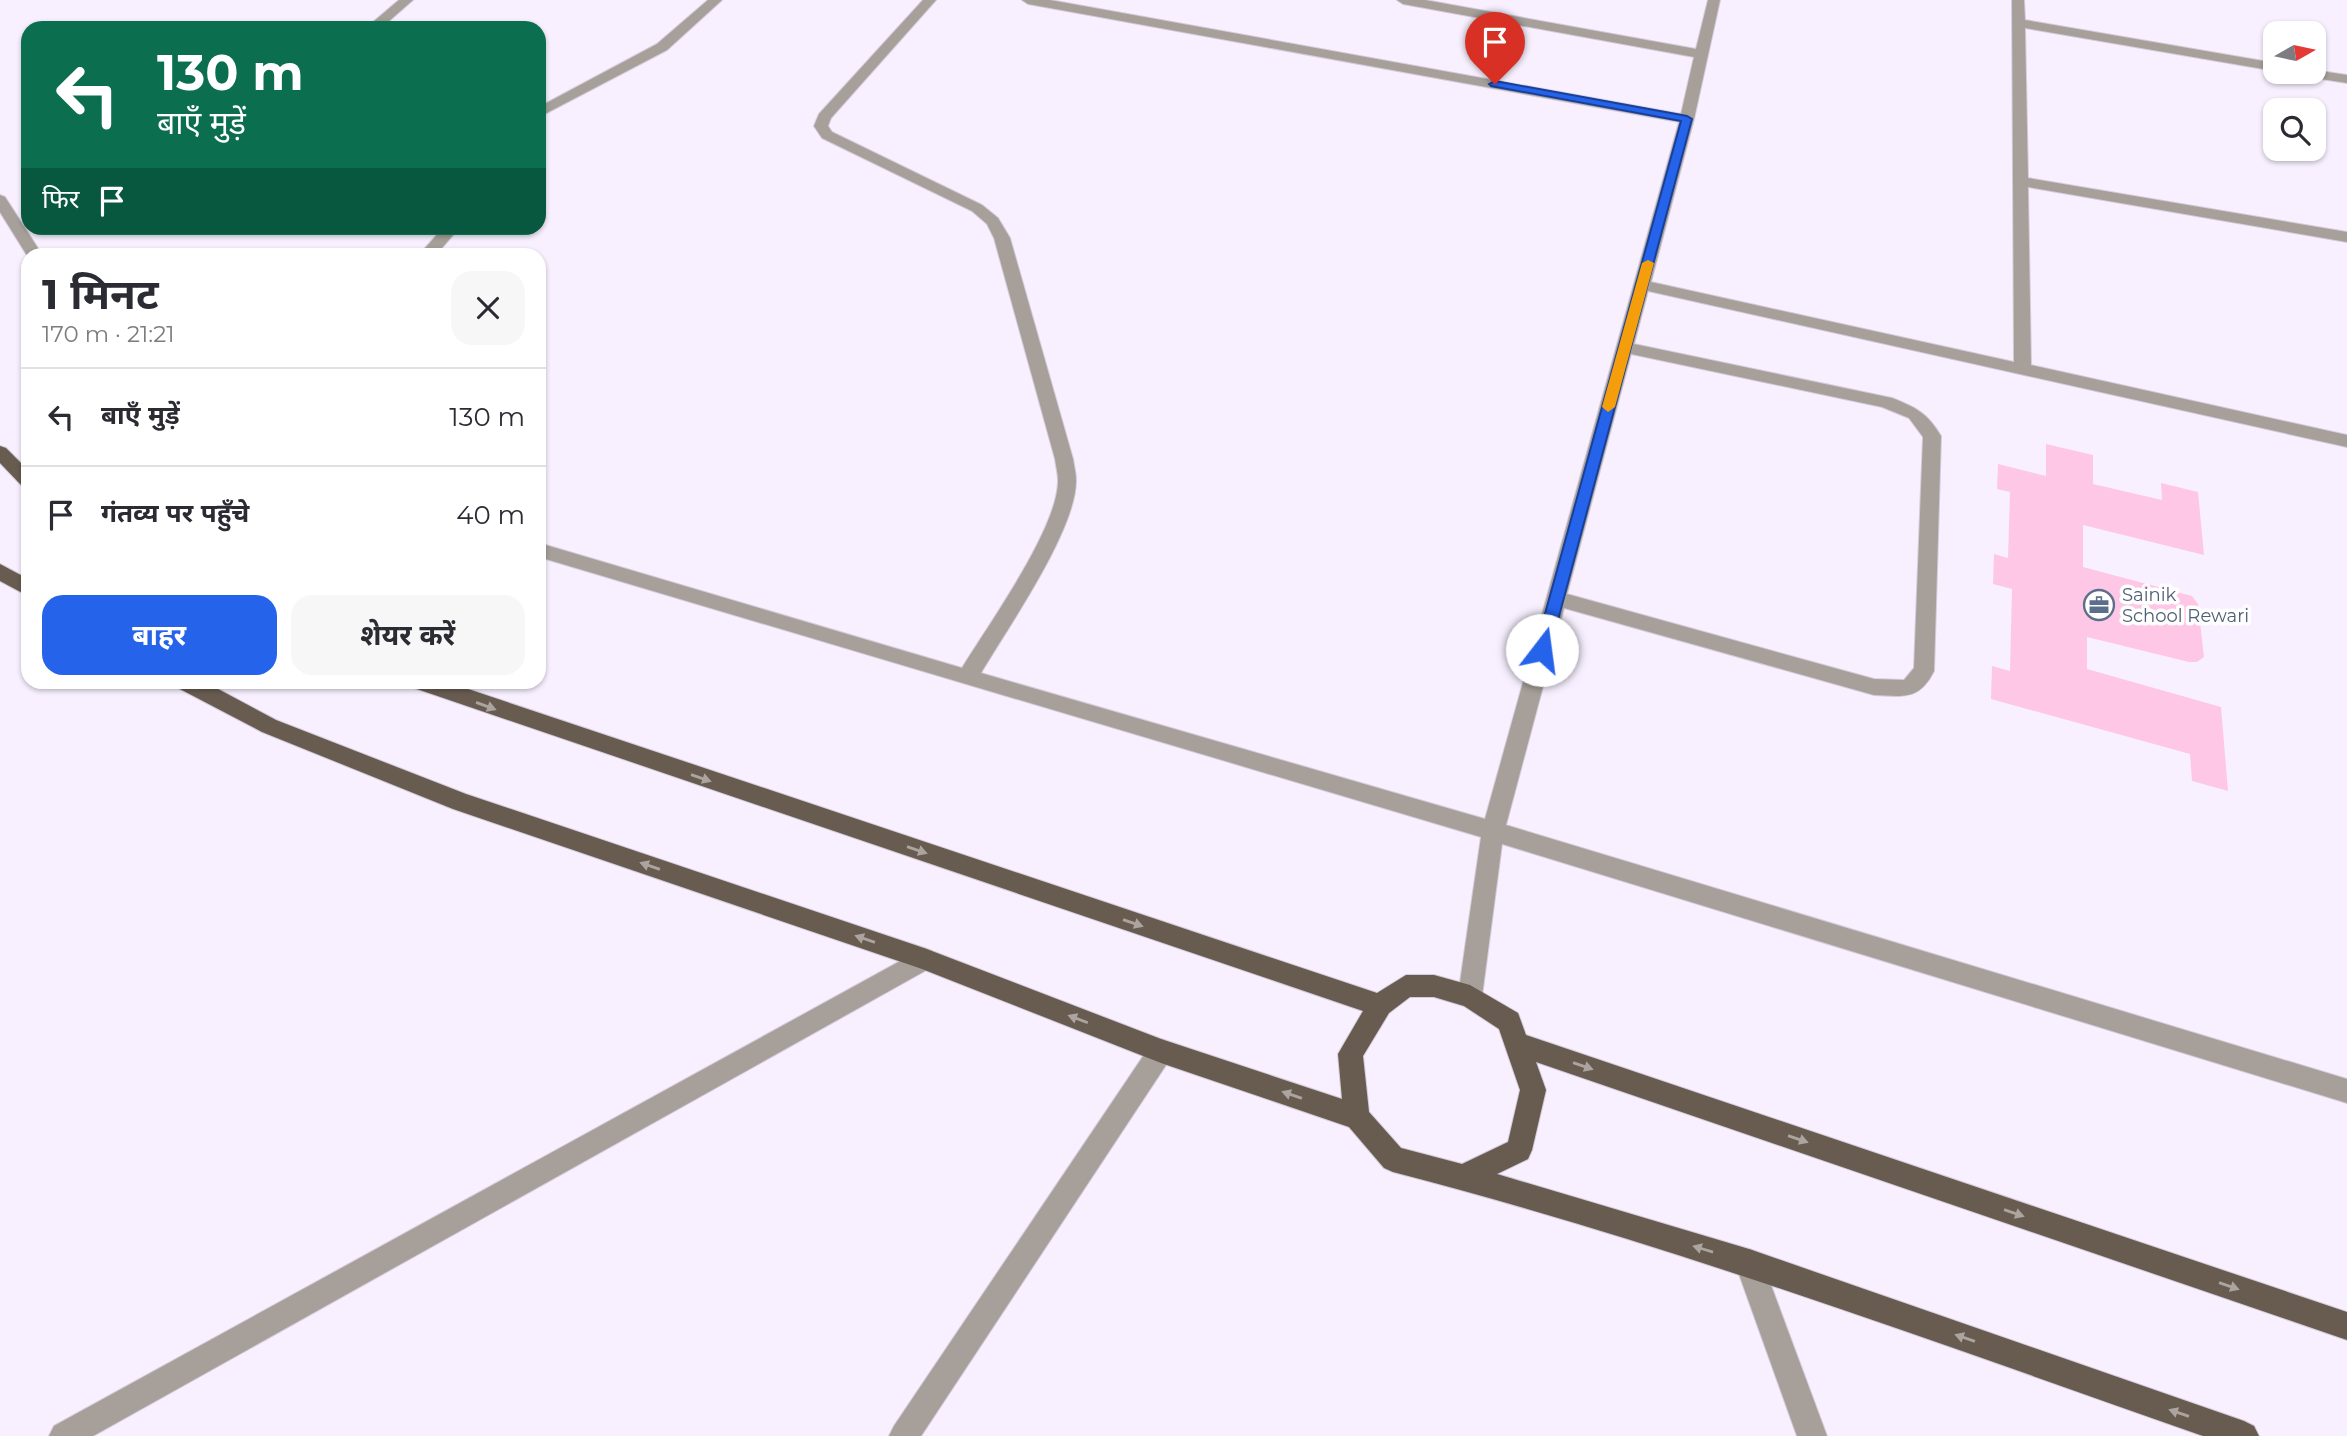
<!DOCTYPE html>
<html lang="hi">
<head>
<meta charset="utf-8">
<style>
  :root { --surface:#fff; --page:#f7f7f7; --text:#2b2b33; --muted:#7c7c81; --line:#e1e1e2; --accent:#2563eb }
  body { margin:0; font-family:Montserrat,"Noto Sans Devanagari",sans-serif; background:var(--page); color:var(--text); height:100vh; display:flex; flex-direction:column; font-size:26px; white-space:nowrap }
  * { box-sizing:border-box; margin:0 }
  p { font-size:23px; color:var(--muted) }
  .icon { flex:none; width:38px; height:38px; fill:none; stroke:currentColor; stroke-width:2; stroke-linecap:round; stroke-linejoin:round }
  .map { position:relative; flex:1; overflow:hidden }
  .drawer { position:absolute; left:21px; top:248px; width:525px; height:441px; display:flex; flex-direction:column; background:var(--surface); border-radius:21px; box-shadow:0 2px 5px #0004 }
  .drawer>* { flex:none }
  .banner { position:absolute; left:21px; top:21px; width:525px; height:214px; border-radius:21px; box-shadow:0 2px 5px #0004; background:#0b6e4f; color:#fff; overflow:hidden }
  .needle { width:46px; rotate:81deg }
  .buttons { position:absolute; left:2263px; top:21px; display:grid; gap:14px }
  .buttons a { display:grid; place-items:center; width:63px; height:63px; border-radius:14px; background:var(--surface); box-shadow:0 2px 5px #0004; font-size:35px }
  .pin { position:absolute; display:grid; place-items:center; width:60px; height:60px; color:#fff; margin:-72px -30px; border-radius:50% 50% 50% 0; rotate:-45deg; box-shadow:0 0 7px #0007 }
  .pin .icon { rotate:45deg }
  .me { position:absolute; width:77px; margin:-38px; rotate:15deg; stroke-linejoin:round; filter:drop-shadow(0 0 5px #0008) }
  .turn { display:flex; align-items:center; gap:24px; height:147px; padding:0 21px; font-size:32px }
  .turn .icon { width:91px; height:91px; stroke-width:2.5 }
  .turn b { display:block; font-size:49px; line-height:60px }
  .then { display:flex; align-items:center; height:66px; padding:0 21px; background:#0003; gap:14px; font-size:26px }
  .round { display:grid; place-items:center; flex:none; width:74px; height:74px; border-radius:21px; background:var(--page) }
  .overview { display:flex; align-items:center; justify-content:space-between; height:119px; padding:0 21px }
  h1 { font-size:42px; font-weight:700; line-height:52px }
  .button { display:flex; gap:14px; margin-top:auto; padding:14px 21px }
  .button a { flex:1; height:80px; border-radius:21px; background:var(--accent); color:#fff; font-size:28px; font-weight:700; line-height:80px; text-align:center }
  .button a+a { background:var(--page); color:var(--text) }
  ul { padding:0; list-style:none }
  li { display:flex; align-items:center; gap:21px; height:98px; padding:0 21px; border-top:2px solid var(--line) }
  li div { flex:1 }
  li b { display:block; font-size:26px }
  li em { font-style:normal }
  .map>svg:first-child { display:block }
  .building { fill:#fec7e6 }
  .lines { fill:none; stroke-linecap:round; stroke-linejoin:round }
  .minor-casing { stroke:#d4ccda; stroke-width:2 }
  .major-casing { stroke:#d4ccda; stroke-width:2 }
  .minor { fill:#a7a09a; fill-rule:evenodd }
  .major { fill:#685c51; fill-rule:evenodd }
  .oneway { fill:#aca59f }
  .route { fill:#2563eb; stroke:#184099; stroke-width:2 }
  .slow { fill:#f59e0b }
  .labels { text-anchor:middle; stroke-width:7; stroke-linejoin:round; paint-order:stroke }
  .service-label { font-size:18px; fill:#4e5e75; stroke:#fff; text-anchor:start }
</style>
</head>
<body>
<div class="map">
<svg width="2347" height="1436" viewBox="0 0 2347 1436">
  <rect width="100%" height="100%" fill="#f8f0ff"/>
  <polygon class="building" points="2046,444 2093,455 2093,484 2162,500 2161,483 2198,492 2204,555 2083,525 2083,567 2192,596 2198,604 2204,657 2197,662 2189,662 2087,637 2087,669 2221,707 2228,791 2192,781 2190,754 1991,699 1992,666 2010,671 2012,589 1993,584 1994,554 2008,558 2010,492 1997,489 1998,464 2046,476"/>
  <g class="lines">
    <g class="minor-casing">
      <g id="minor">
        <polygon points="399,0 413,0 381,28 366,28"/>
        <polygon points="708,0 722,0 667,50 539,117 539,107 657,44"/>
        <path d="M923 0H936L831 118 828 126 832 132 982 205 998 218 1010 238 1073 459C1074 466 1076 473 1076 480 1077 529 1007 629 981 673L1485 819 1679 122 1028 4 1022 0H1050L1681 114 1694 57 1403 4 1397 0H1425L1696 49 1708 0H1720L1694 119 1651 282 2014 362 2012 0H2024L2025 20 2275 63V71L2025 28 2028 178 2347 232V242L2028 187 2031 365 2347 435V447L1648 291 1634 344 1892 398C1917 408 1927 413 1941 436L1934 671C1919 701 1903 696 1874 695L1564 608 1506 825 2347 1079V1103L1502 844 1482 996 1479 1004 1470 1007 1461 1004 1458 996 1481 837 539 557V543L962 668C989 624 1058 528 1058 481 1058 474 1056 466 1055 459L994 238 987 224 972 211 822 138 814 126 819 114ZM1631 354 1882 407 1909 418 1923 437 1914 668 1904 680 1874 679 1567 594Z"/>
        <polygon points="2314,70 2347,75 2347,83 2302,76 2295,72"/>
        <polygon points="0,195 5,197 43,256 28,257 0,212"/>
        <polygon points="443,228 459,228 435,256 418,256"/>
        <polygon points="924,948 932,951 936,959 932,967 93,1436 49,1436 54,1426"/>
        <polygon points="1161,1039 1170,1043 1173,1051 1170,1059 921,1436 889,1436 894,1426 1152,1043"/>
        <polygon points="1749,1249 1759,1253 1827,1436 1797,1436 1735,1263 1739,1253"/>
      </g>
    </g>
    <g class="major-casing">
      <g id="major">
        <polygon points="0,446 6,448 28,470 28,488 22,486 0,463"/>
        <polygon points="0,564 28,579 28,596 0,581"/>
        <path d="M175 682H205L276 720 466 794 924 948 1161 1039 1342 1099 1338 1054 1363 1011 414 688 411 682H447L1377 993 1406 975H1434L1470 985 1518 1013 1526 1035 2347 1312V1340L1536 1062 1546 1090 1532 1150 1528 1159 1497 1174 1749 1249 2244 1421 2254 1426 2259 1436H2203C1935 1342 1668 1243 1393 1172L1384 1168 1349 1127 1161 1063 922 969 453 809 262 732 178 688ZM1410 997H1434L1464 1006 1499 1029 1520 1090 1508 1142 1462 1164 1401 1148 1369 1112 1363 1056 1389 1013Z"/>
      </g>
    </g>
    <use href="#minor" class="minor"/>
    <use href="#major" class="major"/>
  </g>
  <defs><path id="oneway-solid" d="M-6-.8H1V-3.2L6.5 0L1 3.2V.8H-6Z" transform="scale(1.75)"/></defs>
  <g class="oneway">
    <use href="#oneway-solid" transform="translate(486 706) rotate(20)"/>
    <use href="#oneway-solid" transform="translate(701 778) rotate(19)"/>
    <use href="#oneway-solid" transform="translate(917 850) rotate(19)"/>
    <use href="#oneway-solid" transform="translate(650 866) rotate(-161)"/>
    <use href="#oneway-solid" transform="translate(1133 923) rotate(19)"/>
    <use href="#oneway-solid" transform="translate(865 939) rotate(-161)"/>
    <use href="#oneway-solid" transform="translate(1078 1019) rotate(-159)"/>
    <use href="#oneway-solid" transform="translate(1583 1066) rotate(19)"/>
    <use href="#oneway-solid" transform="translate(1292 1095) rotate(-161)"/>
    <use href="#oneway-solid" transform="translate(1798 1139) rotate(19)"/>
    <use href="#oneway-solid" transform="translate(2014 1213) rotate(19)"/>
    <use href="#oneway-solid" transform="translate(1703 1249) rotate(-163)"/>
    <use href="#oneway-solid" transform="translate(2229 1286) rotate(19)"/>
    <use href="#oneway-solid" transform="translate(1965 1338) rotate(-161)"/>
    <use href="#oneway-solid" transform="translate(2179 1413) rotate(-161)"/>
  </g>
  <polygon class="route" points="1495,81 1687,116 1692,119 1550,650 1542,656 1535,650 1681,121 1491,86 1489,84"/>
  <polygon class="slow" points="1648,260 1654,263 1615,407 1608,412 1602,407 1642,263"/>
  <defs>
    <g id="office-ring" transform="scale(1.575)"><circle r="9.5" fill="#fff" stroke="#5c6f8a" stroke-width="1.5"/><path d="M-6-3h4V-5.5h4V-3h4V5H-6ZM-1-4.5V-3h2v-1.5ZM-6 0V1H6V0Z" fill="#5c6f8a"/></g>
  </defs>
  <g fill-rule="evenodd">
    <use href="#office-ring" x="2099" y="605"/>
  </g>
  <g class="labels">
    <g class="service-label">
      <text x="2122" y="601">Sainik<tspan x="2122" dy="21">School Rewari</tspan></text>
    </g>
  </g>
</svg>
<div class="buttons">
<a><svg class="needle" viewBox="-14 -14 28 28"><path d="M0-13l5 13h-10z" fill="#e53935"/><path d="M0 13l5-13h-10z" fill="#7c7c81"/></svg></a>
<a><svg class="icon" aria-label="search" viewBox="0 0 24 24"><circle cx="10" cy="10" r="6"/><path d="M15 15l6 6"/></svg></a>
</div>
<div class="pin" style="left:1495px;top:84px;background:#d93025"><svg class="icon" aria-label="arrive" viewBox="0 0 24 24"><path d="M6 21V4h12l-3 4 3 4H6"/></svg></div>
<svg class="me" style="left:1542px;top:650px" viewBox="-20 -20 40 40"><circle r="19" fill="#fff"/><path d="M0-13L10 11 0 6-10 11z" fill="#2563eb"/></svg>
<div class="banner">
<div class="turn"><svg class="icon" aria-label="left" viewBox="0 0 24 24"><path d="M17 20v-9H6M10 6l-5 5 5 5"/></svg><div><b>130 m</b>बाएँ मुड़ें</div></div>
<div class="then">फिर<svg class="icon" aria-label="arrive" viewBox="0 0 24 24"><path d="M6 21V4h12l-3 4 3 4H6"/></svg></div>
</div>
<section class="drawer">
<div class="overview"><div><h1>1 मिनट</h1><p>170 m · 21:21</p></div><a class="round"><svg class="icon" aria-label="close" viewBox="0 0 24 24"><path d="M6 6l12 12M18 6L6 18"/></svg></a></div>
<ul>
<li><svg class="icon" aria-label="left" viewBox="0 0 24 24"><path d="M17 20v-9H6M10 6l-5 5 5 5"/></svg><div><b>बाएँ मुड़ें</b></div><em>130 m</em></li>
<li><svg class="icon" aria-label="arrive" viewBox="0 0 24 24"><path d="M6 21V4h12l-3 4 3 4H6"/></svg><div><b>गंतव्य पर पहुँचे</b></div><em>40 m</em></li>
</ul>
<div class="button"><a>बाहर</a><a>शेयर करें</a></div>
</section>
</div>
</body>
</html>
